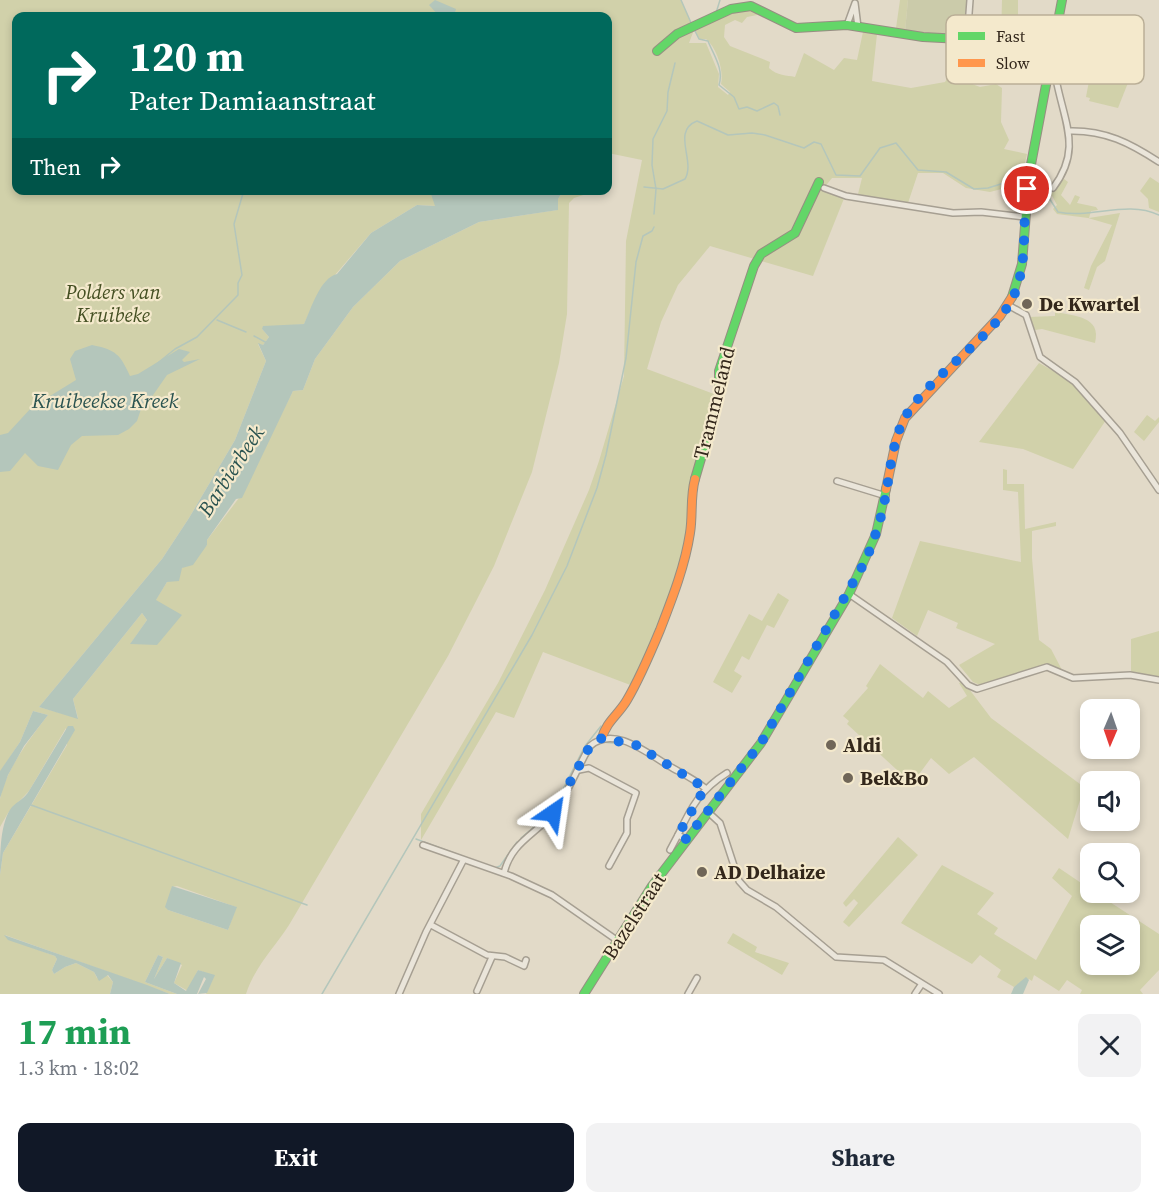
<!DOCTYPE html>
<html lang="en">
<head>
<meta charset="utf-8">
<style>
  :root { --surface:#fff; --page:#f2f2f3; --text:#1f2937; --muted:#747a83; --accent:#111827 }
  body { margin:0; font-family:"Source Serif 4",serif; background:var(--page); color:var(--text); height:100vh; display:flex; flex-direction:column; font-size:22px; white-space:nowrap }
  * { box-sizing:border-box; margin:0 }
  p { font-size:20px; color:var(--muted) }
  .icon { flex:none; width:33px; height:33px; fill:none; stroke:currentColor; stroke-width:2; stroke-linecap:round; stroke-linejoin:round }
  .map { position:relative; height:994px; overflow:hidden }
  .panel { display:flex; flex-direction:column; background:var(--surface); flex:1 }
  .panel>* { flex:none }
  .top-card { position:absolute; left:12px; top:12px; width:600px; height:183px; border-radius:12px; box-shadow:0 3px 9px #0003; background:#00695c; color:#fff; overflow:hidden }
  .needle { width:39px; rotate:182deg }
  .buttons { position:absolute; left:1080px; top:699px; display:grid; gap:12px }
  .buttons a { display:grid; place-items:center; width:60px; height:60px; border-radius:12px; background:var(--surface); box-shadow:0 3px 9px #0003; font-size:30px }
  .pin { position:absolute; display:grid; place-items:center; width:51px; height:51px; color:#fff; margin:-26px; border:3px solid #fff; border-radius:50%; box-shadow:0 2px 6px #0007 }
  .me { position:absolute; width:66px; margin:-33px; rotate:32deg; stroke-linejoin:round; filter:drop-shadow(0 0 4px #0008) }
  .turn { display:flex; align-items:center; gap:21px; height:126px; padding:0 18px; font-size:27px }
  .turn .icon { width:78px; height:78px; stroke-width:2.5 }
  .turn b { display:block; font-size:42px; line-height:51px }
  .then { display:flex; align-items:center; height:57px; padding:0 18px; background:#0003; gap:12px; font-size:22px }
  .round { display:grid; place-items:center; flex:none; width:63px; height:63px; border-radius:12px; background:var(--page) }
  .overview { display:flex; align-items:center; justify-content:space-between; height:102px; padding:0 18px }
  h1 { font-size:36px; font-weight:700; line-height:45px; color:#1e9e55 }
  .button { display:flex; gap:12px; margin-top:auto; padding:12px 18px }
  .button a { flex:1; height:69px; border-radius:12px; background:var(--accent); color:#fff; font-size:24px; font-weight:700; line-height:69px; text-align:center }
  .button a+a { background:var(--page); color:var(--text) }
  .map>svg:first-child { display:block }
  .green { fill:#d1d1aa; fill-rule:evenodd }
  .cemetery { fill:#cbcbaa }
  .water { fill:#b4c6bb }
  .lines { fill:none; stroke-linecap:round; stroke-linejoin:round }
  .stream { stroke:#b4c6bb; stroke-width:1.5 }
  .street-casing { stroke:#a69f92; stroke-width:8 }
  .fast-casing { stroke:#968e82; stroke-width:10 }
  .slow-casing { stroke:#968e82; stroke-width:10 }
  .street { stroke:#eae5da; stroke-width:5 }
  .fast { stroke:#63d668; stroke-width:8 }
  .slow { stroke:#ff974d; stroke-width:8 }
  .route { stroke:#1a73e8; stroke-width:10; stroke-dasharray:0 18 }
  .poi-dot { fill:#706658; stroke:#f4e9cc; stroke-width:2 }
  .labels { text-anchor:middle; stroke-width:4.5; stroke-linejoin:round; paint-order:stroke }
  .park-label { font-size:20px; font-style:italic; fill:#444f22; stroke:#f4e9cc }
  .poi-label { font-size:20px; font-weight:bold; fill:#33271b; stroke:#f4e9cc; text-anchor:start }
  .street-label { font-size:20px; fill:#33271b; stroke:#f4e9cc }
  .water-label { font-size:21px; font-style:italic; fill:#2a5350; stroke:#f4e9cc }
  .key { fill:#f4e9cc; stroke:#baaf97; stroke-width:1.5 }
  .key-label { font-size:16px; fill:#33271b }
</style>
</head>
<body>
<div class="map">
<svg width="1159" height="994" viewBox="0 0 1159 994">
  <rect width="100%" height="100%" fill="#e2dac8"/>
  <g class="green">
    <path d="M0 0H681L694 29 736 12 755 10 757 15 747 17 742 23 735 20 725 25 724 37 730 46 770 62 769 68C777 76 787 75 795 77L804 53 834 70 844 58 857 60 863 32 877 34 872 81 911 88 945 82 949 75 980 87 996 84 1002 88 1001 122 1009 140 1004 149 1027 154 1021 180 1011 182 1009 187 990 192 966 188 943 173H918L907 206 857 198 862 178H832L824 188 845 196 813 276 710 246 678 285 661 322 647 369 722 397 692 492 697 501 694 520 668 614 633 686 543 652 514 718 496 712 421 840V814L498 683 545 590 589 490 599 461 624 376 626 241 642 160 608 153V16H16V190H430L436 206 417 205 371 233 317 296 304 324 262 329 269 337 263 345 258 344 266 361 235 440 189 518 162 559 39 707 78 718 73 699 142 613 147 620 131 643 181 616 155 601 167 582 207 545V540L239 498 293 391 303 390 315 359 353 307 400 261 479 222 557 210 558 199 563 191H596L574 198 569 203 567 314 559 363 532 472 494 566 448 656 289 925C274 948 254 968 246 994H206L214 976 198 970 188 991 174 983 182 965 167 958 154 979 163 957 158 955 145 982 177 994H170L5 935 9 939 55 956 57 959 52 970 54 974 65 967 76 963 94 972 97 978 106 974 113 982 110 994H0V875L3 853 67 745 66 728 29 791 8 813 0 827C0 819 0 808 0 799 6 769 29 740 48 715L33 711 20 742 0 772ZM694 30 699 39H706C717 48 724 71 721 84L730 92 728 95 718 87 719 74 706 43H689ZM177 886 236 907 228 930 168 910 172 887Z"/>
    <polygon points="900,0 908,0 905,31 896,28"/>
    <polygon points="1002,0 1018,0 1018,39 1001,39"/>
    <polygon points="1099,42 1137,60 1118,108 1089,101 1090,98 1086,97 1089,81 1080,79 1080,72 1090,73 1092,68 1089,67"/>
    <polygon points="1150,177 1159,183 1159,212 1149,208 1148,199 1140,191"/>
    <polygon points="1064,179 1068,182 1061,195 1070,205 1075,195 1080,197 1077,203 1096,207 1098,210 1091,211 1089,218 1120,213 1105,261 1097,267 1089,290 1084,288 1091,266 1112,225 1088,218 1057,214 1053,209 1057,205 1051,194"/>
    <path d="M1055 312C1074 316 1102 316 1095 343L1042 329 1035 330 1029 317 1055 316Z"/>
    <polygon points="1039,363 1068,379 1106,420 1073,469 1023,449 979,442"/>
    <polygon points="1147,415 1155,421 1159,417 1159,422 1144,441 1134,432"/>
    <polygon points="1003,469 1007,470 1007,484 1024,484 1025,529 1056,522 1056,526 1032,531 1032,558 1039,640 1051,649 1062,670 1044,665 980,685 973,682 959,665 995,644 956,628 958,623 928,610 917,636 892,618 920,541 1021,562 1018,492 1003,490"/>
    <polygon points="778,593 789,600 774,628 767,625 749,660 742,656 734,671 742,676 732,693 713,682 749,614 762,621"/>
    <polygon points="1159,631 1159,677 1131,672 1131,639"/>
    <polygon points="880,664 923,698 928,691 949,708 967,696 959,683 963,681 991,718 1084,787 1068,839 974,757 949,774 931,758 917,777 909,781 847,724 849,721 843,716 868,688 866,686"/>
    <polygon points="898,837 918,855 849,927 843,922 858,903 854,899 846,907 843,903"/>
    <path d="M942 865 994 893 977 914 998 928 994 934 1036 960 1072 896 1052 878 1059 868 1090 889V892L1096 893 1159 934V970L1140 990 1143 994H1080L1082 990 1067 980 1059 991 1034 975 1032 981 1029 979 1014 987 997 977 1001 970 980 955 972 964 901 923ZM1090 926H1130V964H1090Z"/>
    <polygon points="733,933 757,947 755,952 789,963 782,975 727,943"/>
  </g>
  <polygon class="cemetery" points="908,0 968,0 965,37 905,31"/>
  <g class="water">
    <polygon points="435,0 456,9 454,16 439,16 429,5"/>
    <path d="M430 191H563L558 199V210L479 222 400 261 353 307 315 359 303 390 293 391 242 498 236 499 207 540V545L193 565 182 568 179 581 167 582 156 600 182 615 157 645 130 644 147 620 142 613 73 699 78 719 39 707 162 559 189 518 235 440 266 361 258 343 263 345 269 337 262 329 263 326 304 324C311 309 320 278 337 274L371 233 417 205 435 206Z"/>
    <path d="M92 345C116 350 120 354 130 376L138 374 179 349 190 352 182 360 184 362 200 359 167 375 151 398 143 403 137 421 129 429 118 435 82 436 71 445 58 470 38 466 25 453 10 471 0 472V435L8 433 32 407 76 380 70 359 75 351Z"/>
    <polygon points="33,711 48,715 24,746 8,775 0,798 0,771 20,742"/>
    <path d="M68 726H73L75 730 3 853 0 875C0 854 0 822 12 807 18 801 24 799 29 791Z"/>
    <polygon points="172,886 237,907 228,930 168,910 165,907"/>
    <polygon points="4,935 147,985 170,994 110,994 113,982 108,975 99,981 94,972 76,963 65,967 54,974 52,970 57,959 55,956 8,940"/>
    <polygon points="158,955 163,957 154,979 167,958 181,963 174,983 186,991 198,970 215,975 207,993 198,994 206,979 204,977 197,994 177,994 145,982"/>
    <polygon points="1026,977 1029,980 1023,994 1011,994 1014,987"/>
  </g>
  <g class="lines">
    <g class="stream">
      <polyline points="681,0 692,25"/>
      <polyline points="716,13 720,0"/>
      <path d="M694 29 699 39 708 41C714 56 724 69 719 85L734 97 739 109 747 107 757 111 774 103 778 106 780 115"/>
      <path d="M1032 182 1044 190 1058 212C1092 219 1126 200 1159 215"/>
      <path d="M644 187 663 189 685 179C696 161 671 131 697 121L728 135 752 133 765 135 804 148 814 142 821 144 836 175 860 176 880 148 896 143 918 170 946 172 974 189 988 188 1020 178 1025 179"/>
      <polyline points="654,214 656,189 652,165 653,139 667,111 668,92 675,63"/>
      <polyline points="217,320 246,332"/>
      <polyline points="254,336 267,343"/>
      <polyline points="154,366 175,349 197,337 238,295 238,283 242,275 234,224 244,190"/>
      <polyline points="602,742 624,744"/>
      <polyline points="588,756 595,745"/>
      <polyline points="559,797 585,746 601,726"/>
      <polyline points="31,805 307,905"/>
      <polyline points="521,838 547,816 557,801"/>
      <polyline points="416,839 462,856"/>
      <polyline points="495,868 500,866 517,842"/>
      <polyline points="322,994 532,635 567,566 597,488 606,455 626,358 636,262 643,236 652,231 654,227"/>
    </g>
    <g class="street-casing">
      <g id="street">
        <polyline points="847,25 855,3 858,27"/>
        <polyline points="967,40 970,0"/>
        <path d="M1049 74 1054 77 1057 84C1066 126 1081 151 1053 188"/>
        <path d="M1069 131C1105 130 1130 143 1159 162"/>
        <polyline points="824,188 846,196 953,213 981,212 1024,217"/>
        <polyline points="1008,305 1026,315 1040,357 1075,382 1120,433 1159,490"/>
        <polyline points="837,481 886,496"/>
        <polyline points="849,594 947,662 968,685 977,689 1047,667 1073,678 1130,675 1159,680"/>
        <polyline points="579,770 589,768 636,793 627,819 627,833 609,866"/>
        <polyline points="708,812 720,823 739,881 747,890 776,907 836,957 884,960 939,994"/>
        <path d="M686 839 678 835C691 807 701 789 727 773"/>
        <polyline points="423,845 511,876 552,895 618,941"/>
        <polyline points="670,850 678,835"/>
        <path d="M504 873C512 841 536 835 554 812 569 792 577 768 590 746 614 725 647 753 669 766 681 773 694 779 705 788"/>
        <polyline points="431,925 487,955 505,957 524,966 526,960"/>
        <polyline points="477,991 492,957"/>
        <polyline points="399,994 426,932 463,861"/>
        <polyline points="688,994 697,978"/>
        <polyline points="915,994 921,985"/>
      </g>
    </g>
    <g class="fast-casing">
      <g id="fast">
        <polyline points="657,51 677,34 731,9 751,6 796,28 847,25 923,37 1054,44"/>
        <polyline points="1012,297 1022,264 1029,175 1062,0"/>
        <polyline points="695,479 719,397 719,371 754,266 761,254 795,233 819,182"/>
        <polyline points="584,994 652,886 761,743 849,594 876,534 886,489"/>
      </g>
    </g>
    <g class="slow-casing">
      <g id="slow">
        <polyline points="886,489 896,441 905,418 1000,316 1012,297"/>
        <path d="M602 738C606 722 619 714 627 700 640 678 650 654 660 630 672 599 685 566 690 533 693 515 690 497 695 479"/>
      </g>
    </g>
    <use href="#street" class="street"/>
    <use href="#fast" class="fast"/>
    <use href="#slow" class="slow"/>
  </g>
  <g class="lines">
    <path class="route" d="M553 813 590 746 602 738 636 745 705 788 678 835 686 839 761 743 866 560C873 542 880 523 884 504 890 476 891 445 904 419 928 375 997 337 1015 293 1028 260 1022 223 1027 189"/>
  </g>
  <g class="poi-dot">
    <circle cx="1027" cy="304" r="6"/>
    <circle cx="831" cy="745" r="6"/>
    <circle cx="848" cy="778" r="6"/>
    <circle cx="702" cy="872" r="6"/>
  </g>
  <g class="labels">
    <g class="park-label">
      <text x="113" y="299">Polders van<tspan x="113" dy="23">Kruibeke</tspan></text>
    </g>
    <g class="poi-label">
      <text x="1039" y="311">De Kwartel</text>
      <text x="843" y="752">Aldi</text>
      <text x="860" y="785">Bel&amp;Bo</text>
      <text x="714" y="879">AD Delhaize</text>
    </g>
    <g class="street-label">
      <text transform="translate(714 403) rotate(-76)" y="7">Trammeland</text>
      <text transform="translate(634 916) rotate(-57)" y="7">Bazelstraat</text>
    </g>
    <g class="water-label">
      <text x="105" y="408">Kruibeekse Kreek</text>
      <text transform="translate(231 471) rotate(-57)" y="7">Barbierbeek</text>
    </g>
  </g>
  <rect x="946" y="15" width="198" height="69" rx="9" class="key"/>
  <rect x="958" y="32" width="27" height="8" fill="#63d668"/>
  <rect x="958" y="59" width="27" height="8" fill="#ff974d"/>
  <g class="key-label">
    <text x="996" y="42">Fast</text>
    <text x="996" y="69">Slow</text>
  </g>
</svg>
<div class="buttons">
<a><svg class="needle" viewBox="-14 -14 28 28"><path d="M0-13l5 13h-10z" fill="#e53935"/><path d="M0 13l5-13h-10z" fill="#747a83"/></svg></a>
<a><svg class="icon" aria-label="sound" viewBox="0 0 24 24"><path d="M4 9h4l5-4v14l-5-4H4zM17 9q2 3 0 6"/></svg></a>
<a><svg class="icon" aria-label="search" viewBox="0 0 24 24"><circle cx="10" cy="10" r="6"/><path d="M15 15l6 6"/></svg></a>
<a><svg class="icon" aria-label="layers" viewBox="0 0 24 24"><path d="M12 4l9 5-9 5-9-5zM3 14l9 5 9-5"/></svg></a>
</div>
<div class="pin" style="left:1027px;top:189px;background:#d93025"><svg class="icon" aria-label="arrive" viewBox="0 0 24 24"><path d="M6 21V4h12l-3 4 3 4H6"/></svg></div>
<svg class="me" style="left:553px;top:813px" viewBox="-20 -20 40 40"><path d="M0-17L14 15 0 8-14 15z" fill="#1a73e8" stroke="#fff" stroke-width="4"/></svg>
<div class="top-card">
<div class="turn"><svg class="icon" aria-label="right" viewBox="0 0 24 24"><path d="M7 20v-9h11M14 6l5 5-5 5"/></svg><div><b>120 m</b>Pater Damiaanstraat</div></div>
<div class="then">Then<svg class="icon" aria-label="right" viewBox="0 0 24 24"><path d="M7 20v-9h11M14 6l5 5-5 5"/></svg></div>
</div>
</div>
<section class="panel">
<div class="overview"><div><h1>17 min</h1><p>1.3 km · 18:02</p></div><a class="round"><svg class="icon" aria-label="close" viewBox="0 0 24 24"><path d="M6 6l12 12M18 6L6 18"/></svg></a></div>
<div class="button"><a>Exit</a><a>Share</a></div>
</section>
</body>
</html>
